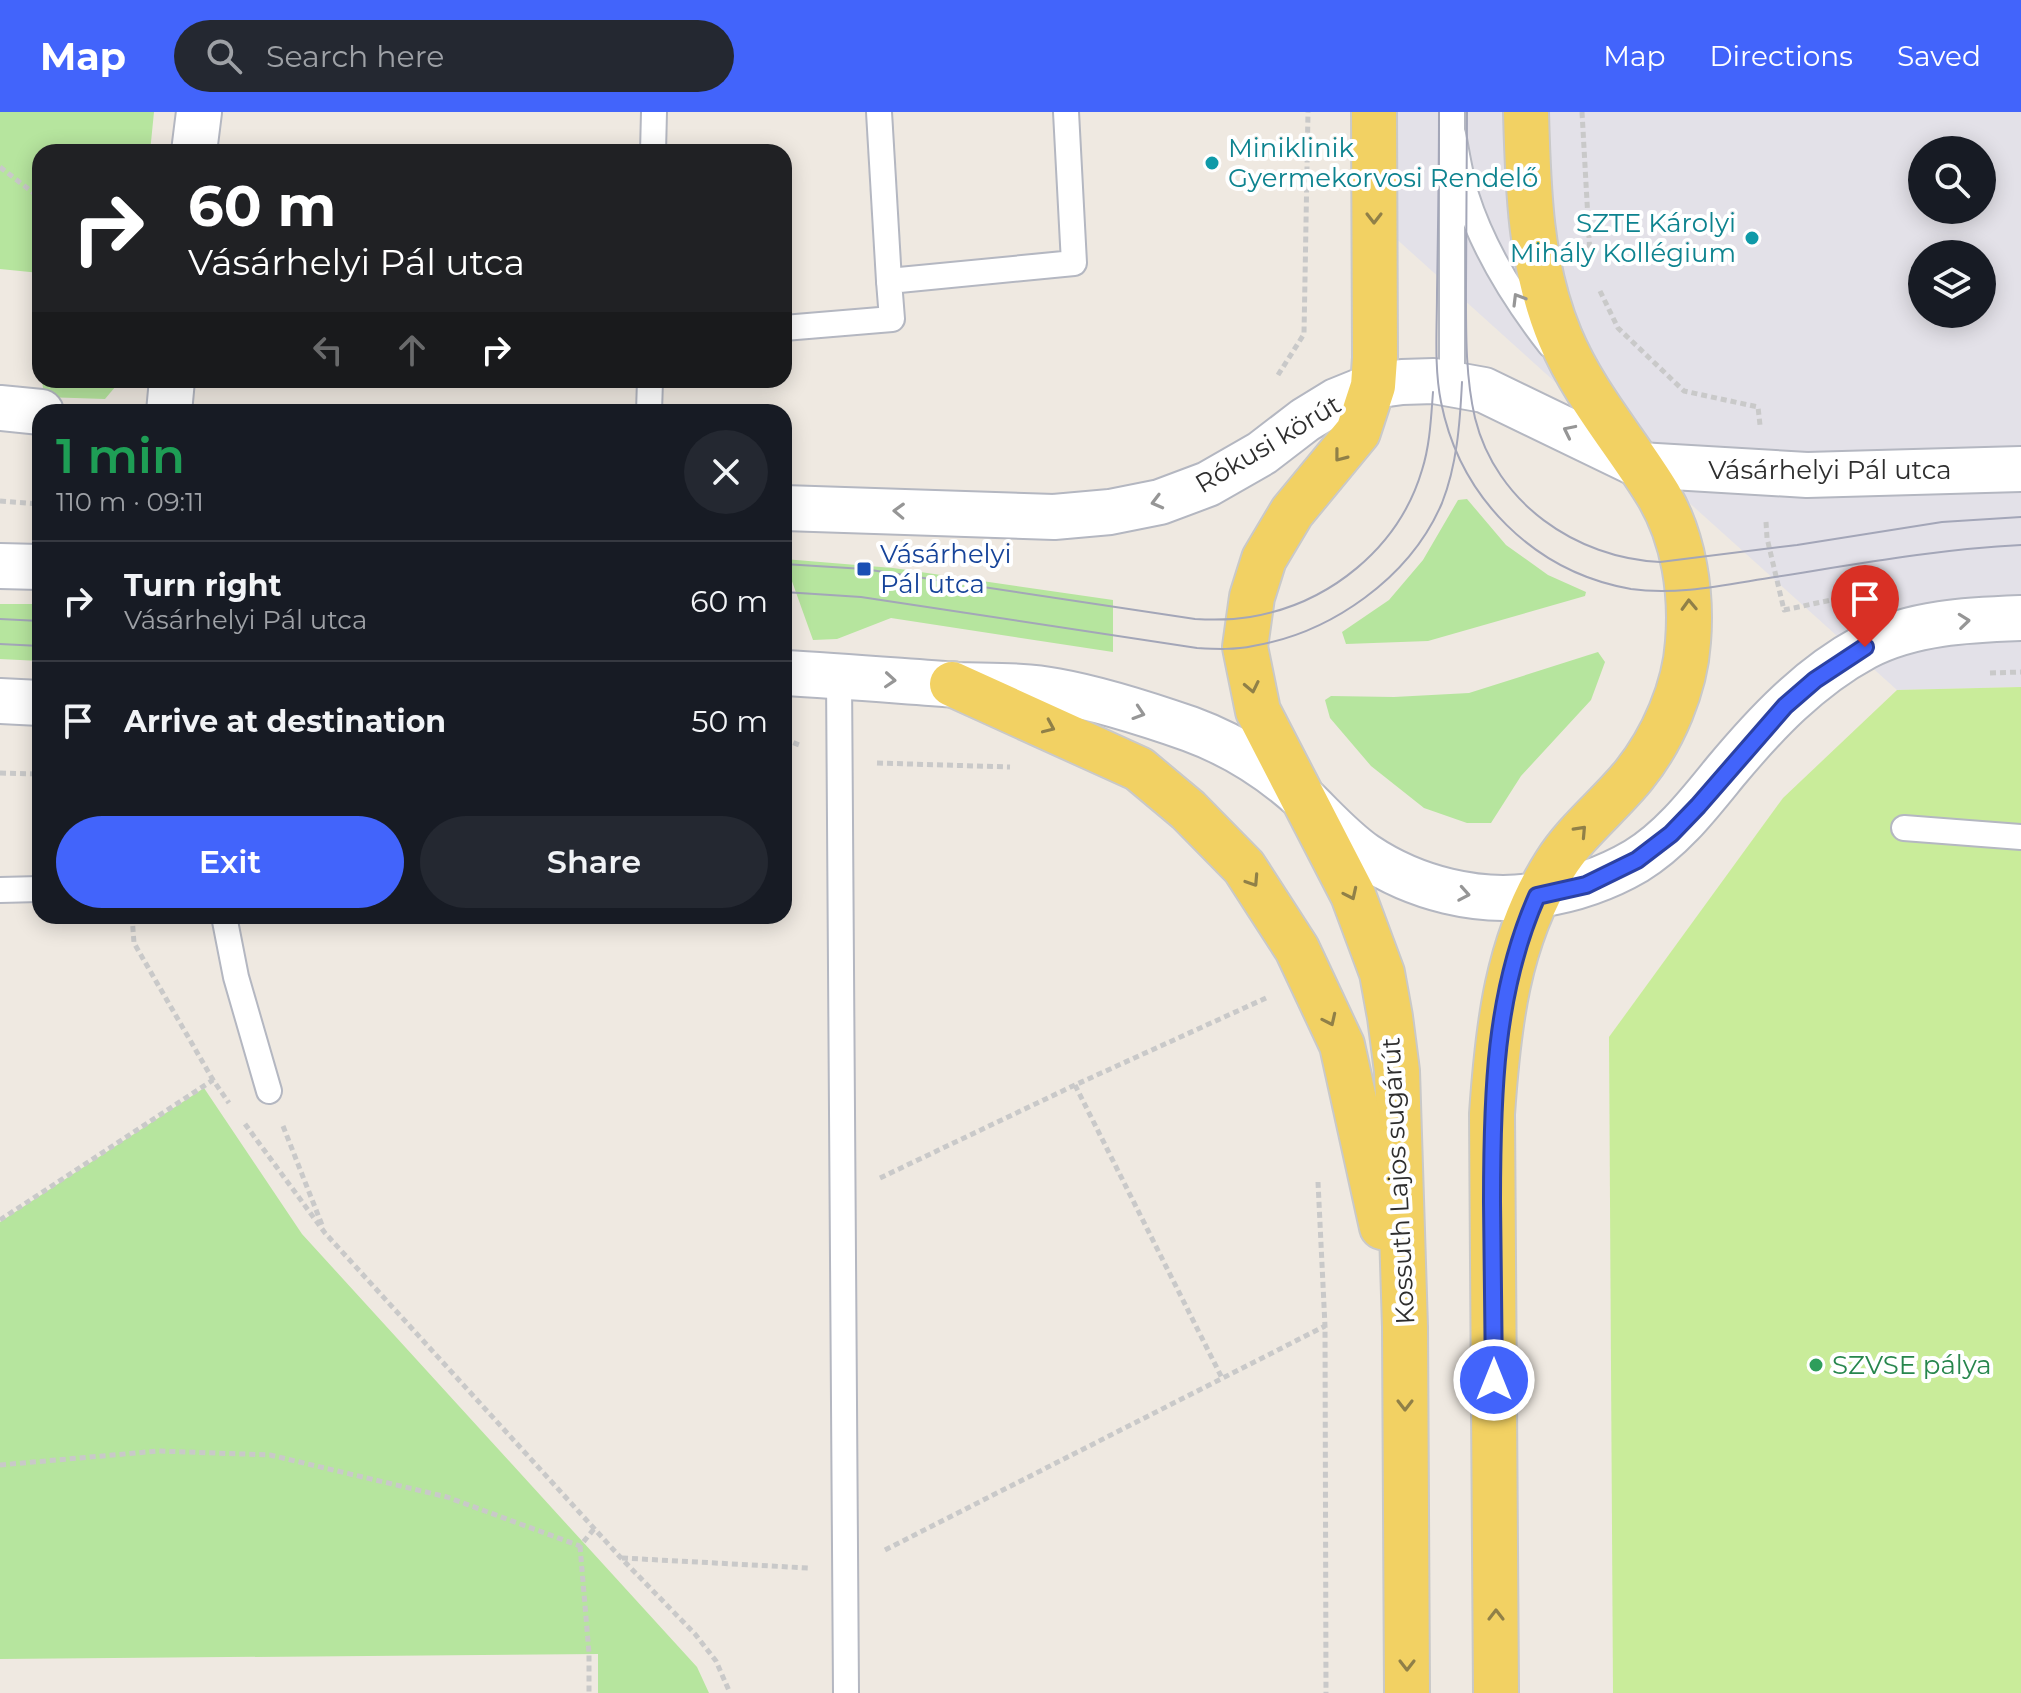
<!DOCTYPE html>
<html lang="en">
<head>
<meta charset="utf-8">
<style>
  :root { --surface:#171b24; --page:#242831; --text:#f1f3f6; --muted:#9ea1a6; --line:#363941; --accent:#4264fb }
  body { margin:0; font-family:Montserrat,sans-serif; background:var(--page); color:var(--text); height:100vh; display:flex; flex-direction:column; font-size:30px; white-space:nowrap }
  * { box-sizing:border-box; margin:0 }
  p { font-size:26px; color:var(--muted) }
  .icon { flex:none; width:44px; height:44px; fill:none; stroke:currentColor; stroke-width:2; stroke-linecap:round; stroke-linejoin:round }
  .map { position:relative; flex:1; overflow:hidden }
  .side { position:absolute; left:32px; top:292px; width:760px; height:520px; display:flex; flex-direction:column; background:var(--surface); border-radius:24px; box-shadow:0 4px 20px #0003 }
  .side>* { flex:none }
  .guide { position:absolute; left:32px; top:32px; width:760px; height:244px; border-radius:24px; box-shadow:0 4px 20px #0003; background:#202124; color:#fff; overflow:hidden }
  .controls { position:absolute; left:1908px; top:24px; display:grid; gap:16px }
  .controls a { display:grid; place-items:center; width:88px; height:88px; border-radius:50%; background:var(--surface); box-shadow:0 4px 20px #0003; font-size:40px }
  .pin { position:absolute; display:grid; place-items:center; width:68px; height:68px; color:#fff; margin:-82px -34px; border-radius:50% 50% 50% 0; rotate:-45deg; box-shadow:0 0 8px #0007 }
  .pin .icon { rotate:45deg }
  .me { position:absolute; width:88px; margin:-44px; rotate:0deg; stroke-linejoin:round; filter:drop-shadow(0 0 6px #0008) }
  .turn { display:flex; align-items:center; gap:28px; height:168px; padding:0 24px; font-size:36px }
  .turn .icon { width:104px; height:104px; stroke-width:2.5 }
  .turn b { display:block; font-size:56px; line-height:68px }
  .lanes { display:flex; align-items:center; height:76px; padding:0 24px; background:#0003; justify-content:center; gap:40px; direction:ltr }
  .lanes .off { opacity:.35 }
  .round { display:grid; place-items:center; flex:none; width:84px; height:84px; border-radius:42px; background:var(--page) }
  .summary { display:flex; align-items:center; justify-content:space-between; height:136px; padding:0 24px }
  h1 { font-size:48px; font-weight:600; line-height:60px; color:#1e9e55 }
  .button { display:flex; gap:16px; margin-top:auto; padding:16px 24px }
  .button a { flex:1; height:92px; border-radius:48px; background:var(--accent); color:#fff; font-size:32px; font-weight:600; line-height:92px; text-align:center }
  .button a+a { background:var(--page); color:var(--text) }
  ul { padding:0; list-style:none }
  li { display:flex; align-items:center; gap:24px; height:120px; padding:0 24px; border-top:2px solid var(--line) }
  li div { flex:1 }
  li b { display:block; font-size:30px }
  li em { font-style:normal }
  header { display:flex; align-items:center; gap:48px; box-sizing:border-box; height:112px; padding:0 40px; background:var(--accent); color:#fff }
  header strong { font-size:38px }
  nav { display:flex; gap:44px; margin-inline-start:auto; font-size:28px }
  .search { width:560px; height:72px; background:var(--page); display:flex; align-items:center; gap:20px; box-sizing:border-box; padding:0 28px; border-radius:44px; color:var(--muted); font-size:30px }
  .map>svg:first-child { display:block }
  .industrial { fill:#e3e1e8; fill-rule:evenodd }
  .green { fill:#b6e59e }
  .pitch { fill:#c9ec9a }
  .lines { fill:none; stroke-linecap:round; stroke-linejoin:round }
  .lane-casing { stroke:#b4b7c1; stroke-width:28 }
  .street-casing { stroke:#b4b7c1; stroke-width:48 }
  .secondary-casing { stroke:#b4b7c1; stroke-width:48 }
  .primary-casing { stroke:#c9c9c9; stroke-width:48 }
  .path { stroke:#c9c9c9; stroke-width:5; stroke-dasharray:6 4; stroke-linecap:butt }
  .lane { stroke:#fff; stroke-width:24 }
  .street { stroke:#fff; stroke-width:44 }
  .secondary { stroke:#fff; stroke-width:44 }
  .primary { stroke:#f2d163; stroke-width:44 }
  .tram { stroke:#a3a6b8; stroke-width:2 }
  .oneway { stroke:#908048 }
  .oneway2 { stroke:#969696 }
  .route-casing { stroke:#2b41a3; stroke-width:20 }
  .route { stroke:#4264fb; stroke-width:14 }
  .culture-dot { fill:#0f9aa8; stroke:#fff; stroke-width:3 }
  .transit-dot { fill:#1a4fb4; stroke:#fff; stroke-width:3 }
  .leisure-dot { fill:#2e9e5b; stroke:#fff; stroke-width:3 }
  .labels { text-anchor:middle; stroke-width:8; stroke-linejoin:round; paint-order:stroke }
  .culture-label { font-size:26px; fill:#0d838f; stroke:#fff; text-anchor:start }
  .street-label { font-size:26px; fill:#2e2e2e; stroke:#fff }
  .transit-label { font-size:26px; fill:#164399; stroke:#fff; text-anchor:start }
  .leisure-label { font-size:26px; fill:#27864d; stroke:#fff; text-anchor:start }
</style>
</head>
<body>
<header>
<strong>Map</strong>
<div class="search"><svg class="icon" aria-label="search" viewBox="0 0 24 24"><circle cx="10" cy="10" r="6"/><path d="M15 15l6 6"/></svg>Search here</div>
<nav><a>Map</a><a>Directions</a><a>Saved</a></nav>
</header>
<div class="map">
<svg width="2021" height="1581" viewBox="0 0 2021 1581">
  <rect width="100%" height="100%" fill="#efe9e1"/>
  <path class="industrial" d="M1351 0H2021V575L1897 578 1351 86ZM1922 38H1982V98H1922ZM1922 142H1982V202H1922Z"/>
  <g class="green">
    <polygon points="0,0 154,0 150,40 40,40 40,161 0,157"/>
    <polygon points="42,268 121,268 105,287 44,285"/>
    <polygon points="1467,387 1506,433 1548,463 1586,480 1585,484 1428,529 1346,532 1342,520 1389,488 1423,448 1458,388"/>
    <polygon points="784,447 893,456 1113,488 1113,540 891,506 837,527 813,528"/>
    <polygon points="0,492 38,492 40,549 0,547"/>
    <polygon points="1598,540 1605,550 1591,588 1521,664 1491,711 1467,711 1424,696 1371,654 1330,606 1325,588 1331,584 1394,585 1469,581"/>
    <polygon points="204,976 302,1122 697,1555 709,1581 598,1581 598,1542 0,1547 0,1110"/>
  </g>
  <polygon class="pitch" points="2021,575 2021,1581 1613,1581 1609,925 1783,686 1897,578"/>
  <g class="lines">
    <g class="lane-casing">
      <g id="lane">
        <polyline points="879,0 889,169"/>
        <path d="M1453 22C1457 42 1460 63 1466 83 1483 137 1515 188 1550 233"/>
        <polyline points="653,40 654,0"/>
        <polyline points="784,216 892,207 889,169 1074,151 1066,0"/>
        <polyline points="1452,272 1452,0"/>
        <polyline points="649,300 650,268"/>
        <polyline points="839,564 846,1581"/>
        <polyline points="1904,716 2021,725"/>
        <polyline points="0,778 40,777"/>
        <polyline points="224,804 236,865 269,979"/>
      </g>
    </g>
    <g class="street-casing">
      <g id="street">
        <polyline points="194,40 199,0"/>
        <polyline points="0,296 41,300"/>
        <polyline points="169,300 172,268"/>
      </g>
    </g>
    <g class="secondary-casing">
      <g id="secondary">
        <polyline points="784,396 1054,405 1110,400 1160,390 1208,372 1262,341 1305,308 1336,289 1373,274 1402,270 1434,269 1484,278 1639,353 1807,363 2021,357"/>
        <polyline points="0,454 40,455"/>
        <path d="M784 561C842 564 900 569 958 573 990 574 1025 573 1056 579 1101 587 1147 602 1190 617 1231 632 1271 657 1303 686 1323 705 1342 727 1365 743 1414 776 1479 793 1538 783 1572 778 1607 766 1636 749 1672 727 1699 692 1725 660 1765 612 1809 565 1865 535 1913 510 1968 508 2021 506"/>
        <polyline points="0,589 40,591"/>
      </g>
    </g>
    <g class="primary-casing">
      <g id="primary">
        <polyline points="1374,0 1375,246 1373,274 1358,320 1292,400 1264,447 1252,485 1245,535 1258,599 1353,783 1382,861 1390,905 1397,959 1405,1215 1407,1581"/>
        <polyline points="952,572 1139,657 1188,698 1244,755 1297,837 1342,933 1382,1115"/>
        <path d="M1496 1581 1492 1002C1498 915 1507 829 1555 753 1576 719 1609 694 1634 663 1663 627 1685 576 1688 530 1692 481 1684 427 1659 384 1627 331 1584 283 1560 225 1530 153 1528 77 1526 0"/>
      </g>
    </g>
    <g class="path">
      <polyline points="1582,0 1590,143"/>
      <polyline points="0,55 40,86"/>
      <polyline points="1600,179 1618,216 1684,279 1758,295 1760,313"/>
      <polyline points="1278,263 1304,222 1308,0"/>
      <polyline points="0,389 40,392"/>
      <polyline points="1766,410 1767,426 1784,498 1855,483"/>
      <polyline points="1990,561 2021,560"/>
      <polyline points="784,627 802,634"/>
      <polyline points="877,651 1010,655"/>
      <polyline points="0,661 40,662"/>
      <polyline points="132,804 134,831 213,968"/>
      <polyline points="1075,973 1222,1266"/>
      <polyline points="245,1012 325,1121 621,1446 695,1522 716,1549 730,1581"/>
      <polyline points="283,1014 322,1113"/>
      <polyline points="880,1066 1075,973 1266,886"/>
      <polyline points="1318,1070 1325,1214 1326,1581"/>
      <polyline points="0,1108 213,968 229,991"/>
      <polyline points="0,1353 158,1339 270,1343 447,1385 580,1434 594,1417"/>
      <polyline points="580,1434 589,1541 589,1581"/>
      <polyline points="885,1438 1325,1214"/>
      <polyline points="622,1446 808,1456"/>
    </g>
    <use href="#lane" class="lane"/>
    <use href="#street" class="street"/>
    <use href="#secondary" class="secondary"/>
    <use href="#primary" class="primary"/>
    <g class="tram">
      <path d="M1439 0C1439 60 1438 121 1437 181 1437 217 1434 255 1441 290 1460 386 1534 460 1631 477 1678 484 1729 472 1775 465 1857 452 1939 437 2021 433"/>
      <path d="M1467 0C1467 57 1466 114 1466 172 1466 216 1465 263 1475 306 1496 391 1576 446 1660 450L1797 433 1942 410 2021 405"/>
      <path d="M784 452 864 457 1195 507C1214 508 1232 508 1250 505 1329 492 1399 436 1422 358 1430 333 1431 306 1433 280"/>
      <path d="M784 480 861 485 1197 536C1216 537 1235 538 1253 534 1331 521 1410 466 1442 391 1457 353 1460 311 1462 270"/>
      <polyline points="0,507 40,509"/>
      <polyline points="0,532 40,534"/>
    </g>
  </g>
  <defs><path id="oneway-chevron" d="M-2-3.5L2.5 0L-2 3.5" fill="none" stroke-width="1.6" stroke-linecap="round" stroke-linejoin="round" transform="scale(2)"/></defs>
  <g class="oneway">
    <use href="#oneway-chevron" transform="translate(1374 106) rotate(90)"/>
    <use href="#oneway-chevron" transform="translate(1340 344) rotate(128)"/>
    <use href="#oneway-chevron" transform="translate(1689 493) rotate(-92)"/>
    <use href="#oneway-chevron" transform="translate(1252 575) rotate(78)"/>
    <use href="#oneway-chevron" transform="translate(1049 615) rotate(24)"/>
    <use href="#oneway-chevron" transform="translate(1581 719) rotate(-47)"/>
    <use href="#oneway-chevron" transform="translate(1253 769) rotate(57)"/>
    <use href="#oneway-chevron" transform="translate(1351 782) rotate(65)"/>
    <use href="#oneway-chevron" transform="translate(1330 908) rotate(65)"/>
    <use href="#oneway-chevron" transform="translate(1405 1293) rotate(90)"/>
    <use href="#oneway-chevron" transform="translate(1496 1503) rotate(-90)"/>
    <use href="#oneway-chevron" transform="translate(1407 1553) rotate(90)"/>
  </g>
  <g class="oneway2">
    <use href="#oneway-chevron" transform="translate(1518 187) rotate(-121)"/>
    <use href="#oneway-chevron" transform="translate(1569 319) rotate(-154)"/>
    <use href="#oneway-chevron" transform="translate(1157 390) rotate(165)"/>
    <use href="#oneway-chevron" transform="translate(899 399) rotate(-178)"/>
    <use href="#oneway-chevron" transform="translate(1964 509) rotate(-6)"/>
    <use href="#oneway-chevron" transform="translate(890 568) rotate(4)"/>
    <use href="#oneway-chevron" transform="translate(1139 601) rotate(18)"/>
    <use href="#oneway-chevron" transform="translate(1464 782) rotate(10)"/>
  </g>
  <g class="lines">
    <g class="route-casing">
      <path id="route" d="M1494 1268C1493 1209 1493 1150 1492 1090 1492 985 1494 881 1537 784L1586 773 1637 748 1671 722 1698 694 1785 594 1815 568 1865 535"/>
    </g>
    <use href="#route" class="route"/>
  </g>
  <g class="culture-dot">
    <circle cx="1212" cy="51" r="8"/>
    <circle cx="1752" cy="126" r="8"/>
  </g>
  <rect class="transit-dot" x="856" y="449" width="16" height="16" rx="4"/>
  <circle class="leisure-dot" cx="1816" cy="1253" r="8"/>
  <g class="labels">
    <g class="culture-label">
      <text x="1228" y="45">Miniklinik<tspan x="1228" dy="30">Gyermekorvosi Rendelő</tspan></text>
      <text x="1736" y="120" text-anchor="end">SZTE Károlyi<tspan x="1736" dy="30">Mihály Kollégium</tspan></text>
    </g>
    <g class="street-label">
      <text transform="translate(1268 332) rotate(-31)" y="9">Rókusi körút</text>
      <text x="1830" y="367">Vásárhelyi Pál utca</text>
      <text transform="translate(1398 1069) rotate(-93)" y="9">Kossuth Lajos sugárút</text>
    </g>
    <g class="transit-label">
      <text x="880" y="451">Vásárhelyi<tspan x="880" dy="30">Pál utca</tspan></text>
    </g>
    <g class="leisure-label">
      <text x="1832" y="1262">SZVSE pálya</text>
    </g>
  </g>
</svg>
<div class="controls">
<a><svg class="icon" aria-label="search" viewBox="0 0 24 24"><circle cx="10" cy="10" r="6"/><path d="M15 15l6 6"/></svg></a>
<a><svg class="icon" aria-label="layers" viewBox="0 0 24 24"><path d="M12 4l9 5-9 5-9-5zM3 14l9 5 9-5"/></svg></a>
</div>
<div class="pin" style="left:1865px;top:535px;background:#d93025"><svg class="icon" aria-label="arrive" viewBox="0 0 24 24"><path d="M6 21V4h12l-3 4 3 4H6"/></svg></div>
<svg class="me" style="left:1494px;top:1268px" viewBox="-20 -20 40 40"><circle r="17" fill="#4264fb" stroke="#fff" stroke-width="3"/><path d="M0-11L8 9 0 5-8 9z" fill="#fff"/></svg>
<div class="guide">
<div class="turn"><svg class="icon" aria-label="right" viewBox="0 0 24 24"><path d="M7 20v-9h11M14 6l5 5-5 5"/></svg><div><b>60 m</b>Vásárhelyi Pál utca</div></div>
<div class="lanes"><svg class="icon off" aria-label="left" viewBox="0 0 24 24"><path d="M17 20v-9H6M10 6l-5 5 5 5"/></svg><svg class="icon off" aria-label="ahead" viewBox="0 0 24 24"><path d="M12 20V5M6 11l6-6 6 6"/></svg><svg class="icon" aria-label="right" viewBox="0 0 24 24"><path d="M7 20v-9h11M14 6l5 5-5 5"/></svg></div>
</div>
<section class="side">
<div class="summary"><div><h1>1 min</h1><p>110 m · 09:11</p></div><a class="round"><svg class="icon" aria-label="close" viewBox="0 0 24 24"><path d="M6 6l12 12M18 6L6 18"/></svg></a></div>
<ul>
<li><svg class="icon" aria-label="right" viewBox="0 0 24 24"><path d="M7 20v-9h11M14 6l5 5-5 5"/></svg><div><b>Turn right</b><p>Vásárhelyi Pál utca</p></div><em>60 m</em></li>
<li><svg class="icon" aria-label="arrive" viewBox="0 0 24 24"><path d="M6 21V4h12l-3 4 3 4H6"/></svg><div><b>Arrive at destination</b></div><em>50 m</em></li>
</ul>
<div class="button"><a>Exit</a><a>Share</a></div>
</section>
</div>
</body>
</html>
